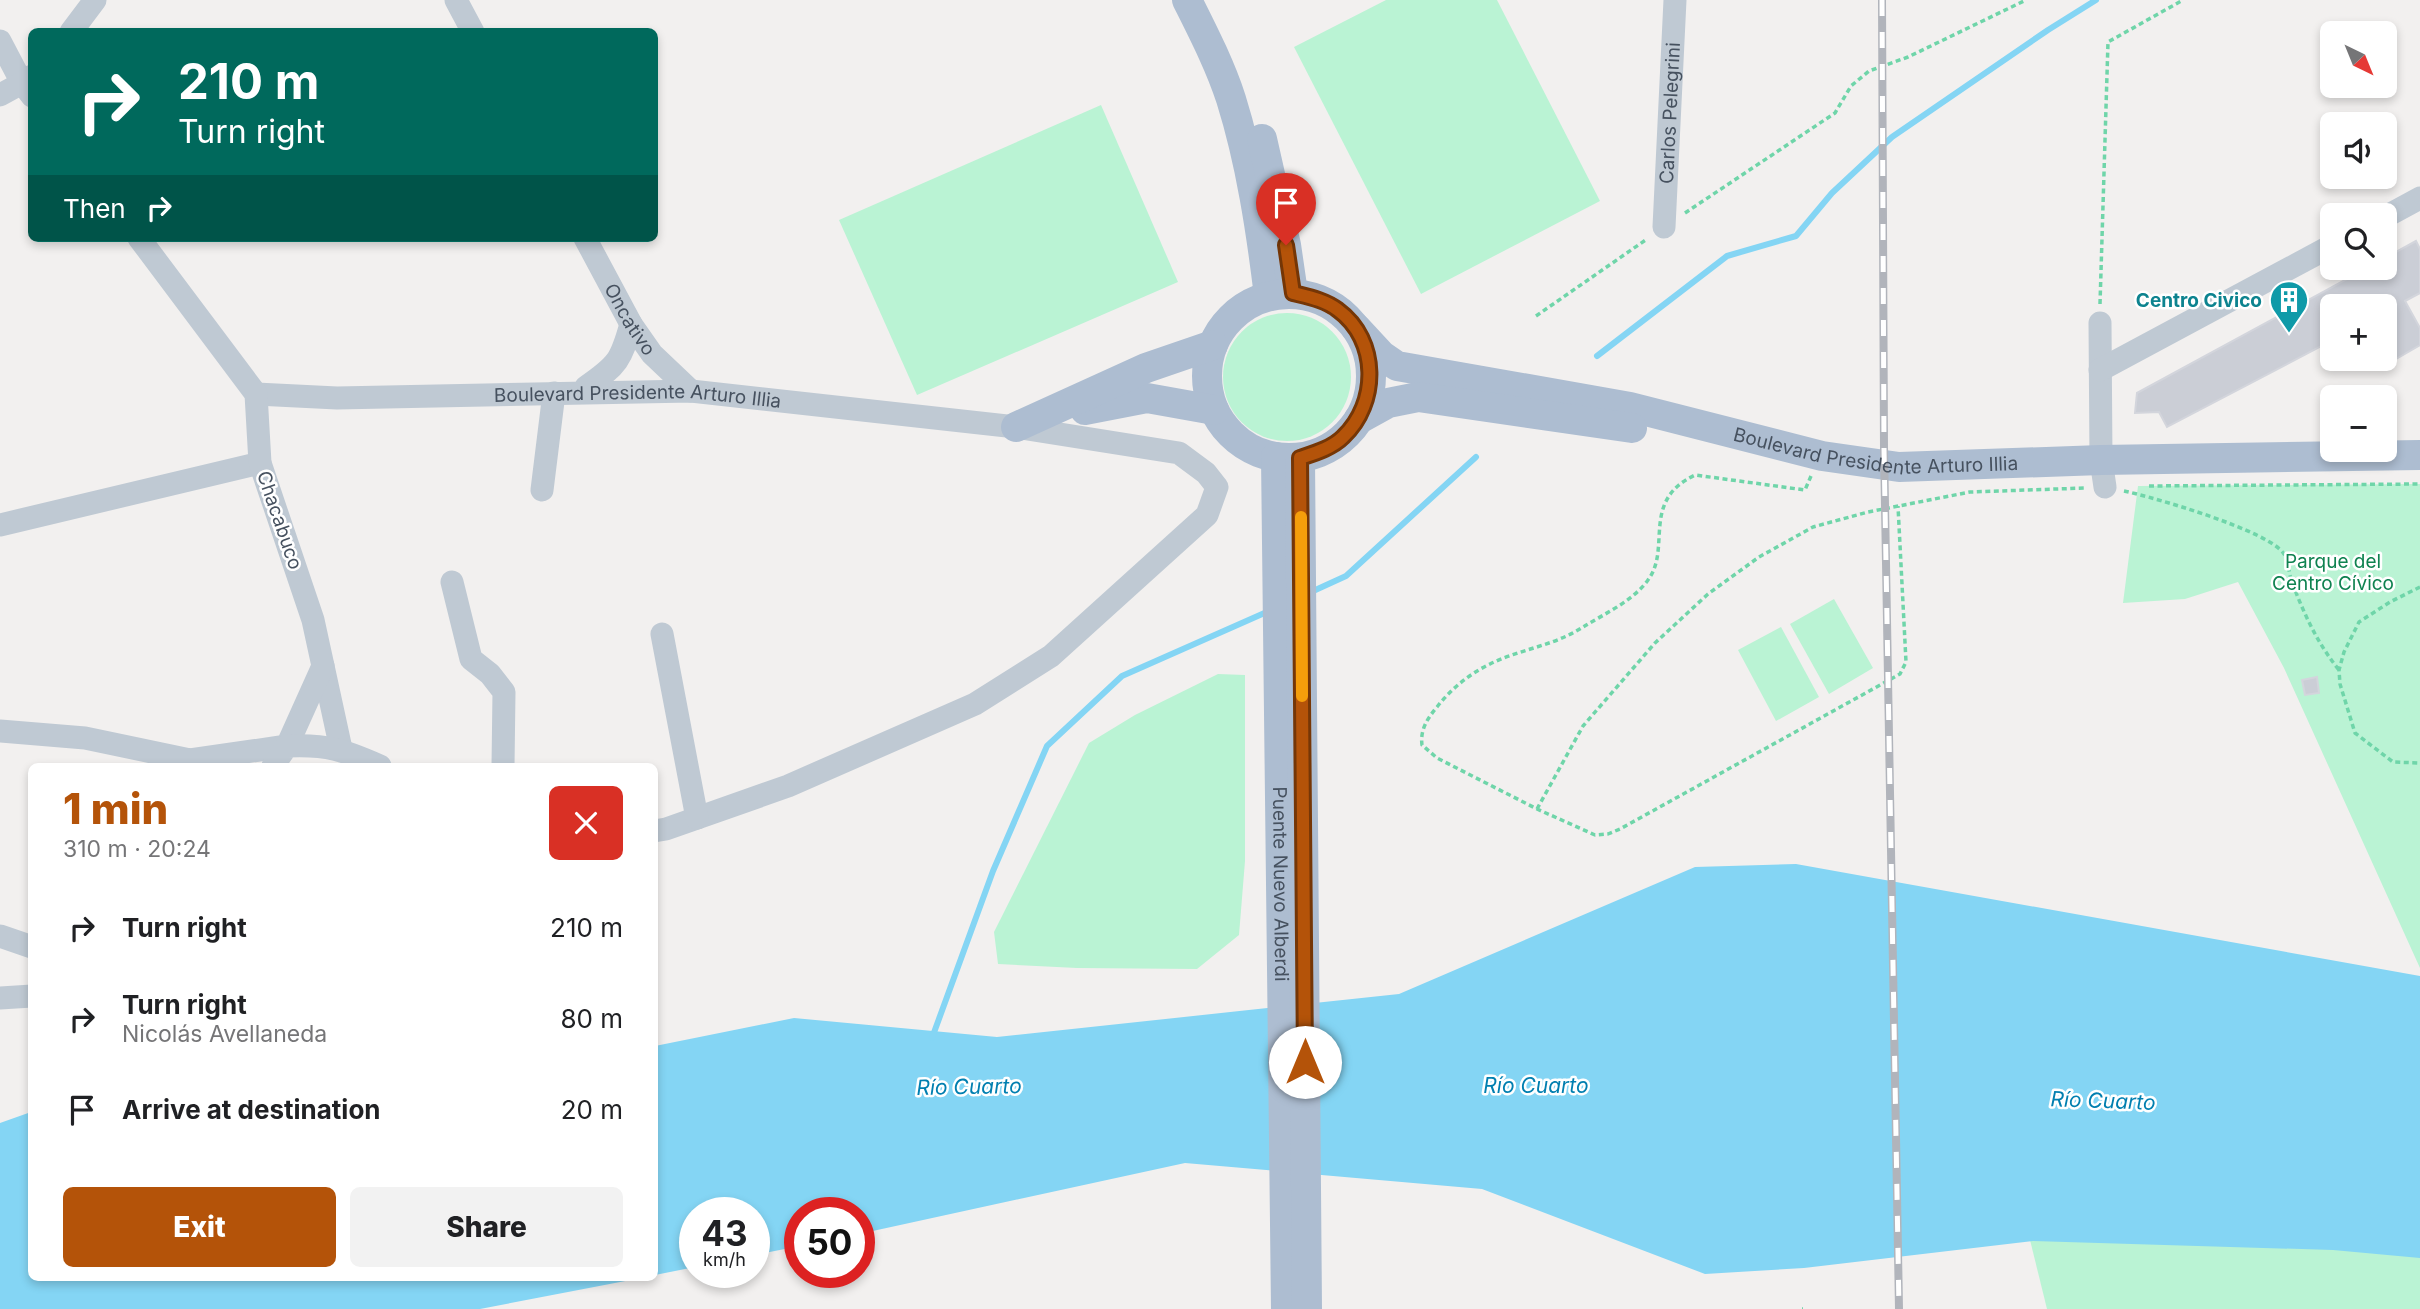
<!DOCTYPE html>
<html lang="en">
<head>
<meta charset="utf-8">
<style>
  :root { --surface:#fff; --page:#f2f2f2; --text:#202124; --muted:#757577; --accent:#b45309 }
  body { margin:0; font-family:Inter,sans-serif; background:var(--page); color:var(--text); height:100vh; display:flex; flex-direction:column; font-size:26px; white-space:nowrap }
  * { box-sizing:border-box; margin:0 }
  p { font-size:23px; color:var(--muted) }
  .icon { flex:none; width:38px; height:38px; fill:none; stroke:currentColor; stroke-width:2; stroke-linecap:round; stroke-linejoin:round }
  .map { position:relative; flex:1; overflow:hidden }
  .details { position:absolute; left:28px; top:763px; width:630px; height:518px; display:flex; flex-direction:column; background:var(--surface); border-radius:10px; box-shadow:0 4px 10px #0003 }
  .details>* { flex:none }
  .guide { position:absolute; left:28px; top:28px; width:630px; height:214px; border-radius:10px; box-shadow:0 4px 10px #0003; background:#00695c; color:#fff; overflow:hidden }
  .needle { width:46px; rotate:137deg }
  .tools { position:absolute; left:2320px; top:21px; display:grid; gap:14px }
  .tools a { display:grid; place-items:center; width:77px; height:77px; border-radius:10px; background:var(--surface); box-shadow:0 4px 10px #0003; font-size:35px }
  .speed { position:absolute; left:679px; top:1197px; display:flex; gap:14px; font-size:35px; font-weight:700; text-align:center }
  .speed>* { display:grid; place-content:center; width:91px; height:91px; border-radius:50%; background:var(--surface); box-shadow:0 4px 10px #0003; line-height:1 }
  .speed small { font-size:18px; font-weight:400 }
  .speed .limit { border:10px solid #d22; background:#fff; color:#111 }
  .pin { position:absolute; display:grid; place-items:center; width:60px; height:60px; color:#fff; margin:-72px -30px; border-radius:50% 50% 50% 0; rotate:-45deg; box-shadow:0 0 7px #0007 }
  .pin .icon { rotate:45deg }
  .me { position:absolute; width:77px; margin:-38px; rotate:0deg; stroke-linejoin:round; filter:drop-shadow(0 0 5px #0008) }
  .turn { display:flex; align-items:center; gap:24px; height:147px; padding:0 35px; font-size:32px }
  .turn .icon { width:91px; height:91px; stroke-width:2.5 }
  .turn b { display:block; font-size:49px; line-height:60px }
  .then { display:flex; align-items:center; height:66px; padding:0 35px; background:#0003; gap:14px; font-size:26px }
  .round { display:grid; place-items:center; flex:none; width:74px; height:74px; border-radius:10px; background:var(--page) }
  .overview { display:flex; align-items:center; justify-content:space-between; height:119px; padding:0 35px }
  h1 { font-size:42px; font-weight:800; line-height:52px; color:var(--accent) }
  .action { display:flex; gap:14px; margin-top:auto; padding:14px 35px }
  .action a { flex:1; height:80px; border-radius:10px; background:var(--accent); color:#fff; font-size:28px; font-weight:800; line-height:80px; text-align:center }
  .action a+a { background:var(--page); color:var(--text) }
  ul { padding:0; list-style:none }
  li { display:flex; align-items:center; gap:21px; height:91px; padding:0 35px }
  li div { flex:1 }
  li b { display:block; font-size:26px }
  li em { font-style:normal }
  .map>svg:first-child { display:block }
  .green { fill:#baf3d4 }
  .water { fill:#84d5f4 }
  .lines { fill:none; stroke-linecap:round; stroke-linejoin:round }
  .stream { stroke:#84d5f4; stroke-width:6 }
  .building { fill:#cbced6; stroke:#d3d5dc; stroke-width:2 }
  .path { stroke:#6fd5a9; stroke-width:3.5; stroke-dasharray:5 3.5; stroke-linecap:butt }
  .minor { stroke:#bfc9d3; stroke-width:23 }
  .major { stroke:#adbdd1; stroke-width:30 }
  .rail-casing { stroke:#b1b4bb; stroke-width:8 }
  .rail { stroke:#fff; stroke-width:5; stroke-dasharray:16; stroke-linecap:butt }
  .route-casing { stroke:#753606; stroke-width:18 }
  .route { stroke:#b45309; stroke-width:12 }
  .slow { stroke:#f59e0b; stroke-width:12 }
  .labels { text-anchor:middle; stroke-width:5; stroke-linejoin:round; paint-order:stroke }
  .street-label { font-size:19px; fill:#46515f; stroke:#fff }
  .culture-label { font-size:19px; font-weight:bold; fill:#0d838f; stroke:#fff; text-anchor:end }
  .park-label { font-size:19px; fill:#0f8250; stroke:#fff }
  .water-label { font-size:21px; font-style:italic; fill:#017fb0; stroke:#fff }
</style>
</head>
<body>
<div class="map">
<svg width="2420" height="1309" viewBox="0 0 2420 1309">
  <rect width="100%" height="100%" fill="#f2f0ef"/>
  <g class="green">
    <polygon points="1386,0 1497,0 1600,201 1421,294 1294,47"/>
    <polygon points="1101,105 1178,282 917,395 839,220"/>
    <circle cx="1287" cy="377" r="64"/>
    <polygon points="2420,484 2420,968 2284,668 2238,582 2185,599 2123,603 2138,486"/>
    <polygon points="1834,599 1873,668 1829,694 1790,624"/>
    <polygon points="1781,627 1819,697 1776,721 1738,650"/>
    <polygon points="1218,674 1245,675 1245,861 1239,935 1197,969 1077,968 998,964 994,932 1089,743 1135,715"/>
    <polygon points="2030,1240 2331,1249 2420,1257 2420,1309 2047,1309"/>
  </g>
  <g class="water">
    <polygon points="1796,864 2420,976 2420,1258 2333,1250 2033,1241 1804,1268 1705,1274 1482,1189 1185,1163 859,1234 859,1213 800,1213 800,1246 754,1255 754,1213 695,1213 695,1267 655,1275 655,1046 794,1018 997,1037 1399,994 1695,867"/>
    <polygon points="31,1112 32,1278 641,1278 480,1309 0,1309 0,1123"/>
  </g>
  <g class="lines">
    <g class="stream">
      <polyline points="1597,356 1727,256 1796,236 1832,193 1892,137 2048,30 2096,0"/>
      <polyline points="1311,592 1346,576 1476,457"/>
      <polyline points="932,1038 993,871 1047,746 1122,676 1269,611"/>
    </g>
  </g>
  <g class="building">
    <polygon points="2416,241 2420,249 2420,293 2405,301 2420,328 2420,345 2391,362 2385,352 2385,306 2333,306 2333,340 2167,427 2159,412 2135,413 2137,393 2367,268 2385,268 2385,258"/>
    <polygon points="2317,677 2319,693 2305,695 2302,680"/>
  </g>
  <g class="lines">
    <g class="path">
      <polyline points="1685,213 1835,113 1851,86 1869,71 1908,57 2026,0"/>
      <polyline points="2100,304 2108,42 2183,0"/>
      <polyline points="1536,316 1647,239"/>
      <path d="M1811 476 1805 490 1695 475C1640 501 1672 548 1648 580 1633 601 1604 614 1583 627 1554 646 1520 649 1490 664 1469 674 1451 689 1437 707 1427 719 1420 730 1422 745L1437 758 1537 809 1595 835 1608 834 1620 829 1900 674 1906 662 1898 506"/>
      <polyline points="2149,486 2420,484"/>
      <path d="M2124 491C2153 497 2270 531 2284 554 2289 563 2289 576 2293 585 2305 616 2318 644 2339 670"/>
      <polyline points="2420,587 2390,602 2359,622 2344,652 2339,670 2340,684 2355,733 2393,762 2420,763"/>
      <polyline points="1537,809 1583,726 1655,643 1708,594 1759,557 1813,527 1868,512 1970,492 2085,488"/>
      <polyline points="1802,1309 1803,1309"/>
    </g>
    <g class="minor">
      <polyline points="456,0 473,32"/>
      <polyline points="71,32 95,0"/>
      <polyline points="0,41 22,83 32,96"/>
      <polyline points="0,95 22,83 32,76"/>
      <polyline points="2385,217 2420,198"/>
      <path id="s1" d="M1664 227 1675 0"/>
      <path id="s2" d="M585 238 631 324 652 354 691 391"/>
      <polyline points="2100,323 2101,460 2105,487"/>
      <polyline points="2100,370 2333,245"/>
      <path d="M586 387C618 365 621 360 631 324"/>
      <path id="s3" d="M256 394 337 398 691 391 1016 427 1179 453 1206 473 1217 487 1207 515 1051 656 975 704 788 786 666 829 654 831"/>
      <polyline points="542,490 554,393"/>
      <polyline points="0,525 260,463"/>
      <polyline points="452,582 471,659 490,674 504,692 503,766"/>
      <polyline points="662,634 697,818"/>
      <polyline points="323,666 341,749"/>
      <polyline points="0,731 85,738 190,760 287,746 323,666 313,620 260,463 256,394 139,238"/>
      <path d="M273 766 287 746C328 744 343 750 380 766"/>
      <polyline points="0,936 32,947"/>
      <polyline points="0,998 32,996"/>
    </g>
    <g class="major">
      <path d="M1187 0C1203 32 1220 65 1231 99 1251 163 1261 230 1269 296"/>
      <polyline points="1262,139 1286,245 1293,293"/>
      <circle cx="1289" cy="376" r="82"/>
      <path id="s4" d="M1356 328 1381 355 1397 366 1630 407 1822 456 1899 467 2101 460 2420 455"/>
      <polyline points="1085,410 1147,398 1214,410"/>
      <polyline points="1359,419 1388,403 1418,397 1632,428"/>
      <polyline points="1016,427 1146,368 1213,345"/>
      <path id="s5" d="M1276 457 1286 1309"/>
      <polyline points="1300,458 1307,1309"/>
    </g>
    <g class="rail-casing">
      <polyline id="rail" points="1882,0 1884,448 1899,1309"/>
    </g>
    <use href="#rail" class="rail"/>
  </g>
  <g class="lines">
    <g class="route-casing">
      <path id="route" d="M1286 245 1293 293C1309 297 1325 300 1338 310 1379 340 1379 403 1343 437 1332 448 1315 453 1300 458L1305 1062"/>
    </g>
    <use href="#route" class="route"/>
    <polyline class="slow" points="1301,517 1302,696"/>
  </g>
  <defs>
    <g id="building-pin" transform="scale(2.0125)"><path d="M0 17L-7.5 6A9.5 9.5 0 1 1 7.5 6Z" fill="#0f9aa8" stroke="#fff"/><path d="M-4-6H4V6H1V3H-1V6H-4ZM-2.5-4.3h1.7v1.8h-1.7ZM.8-4.3h1.7v1.8H.8ZM-2.5-1h1.7V.8h-1.7ZM.8-1h1.7V.8H.8Z" fill="#fff"/></g>
  </defs>
  <g fill-rule="evenodd">
    <use href="#building-pin" x="2289" y="300"/>
  </g>
  <g class="labels">
    <g class="street-label">
      <text dy="7" stroke="none"><textPath href="#s1" startOffset="114">Carlos Pelegrini</textPath></text>
      <text dy="7" stroke="none"><textPath href="#s2" startOffset="93">Oncativo</textPath></text>
      <text dy="7" stroke="none"><textPath href="#s3" startOffset="382">Boulevard Presidente Arturo Illia</textPath></text>
      <text dy="7" stroke="none"><textPath href="#s4" startOffset="544">Boulevard Presidente Arturo Illia</textPath></text>
      <text transform="translate(280 520) rotate(71)" y="7">Chacabuco</text>
      <text dy="7" stroke="none"><textPath href="#s5" startOffset="427">Puente Nuevo Alberdi</textPath></text>
    </g>
    <g class="culture-label">
      <text x="2262" y="307">Centro Civico</text>
    </g>
    <g class="park-label">
      <text x="2333" y="568">Parque del<tspan x="2333" dy="22">Centro Cívico</tspan></text>
    </g>
    <g class="water-label">
      <text x="1536" y="1093">Río Cuarto</text>
      <text transform="translate(969 1087) rotate(-1)" y="7">Río Cuarto</text>
      <text transform="translate(2103 1101) rotate(2)" y="7">Río Cuarto</text>
    </g>
  </g>
</svg>
<div class="tools">
<a><svg class="needle" viewBox="-14 -14 28 28"><path d="M0-13l5 13h-10z" fill="#e53935"/><path d="M0 13l5-13h-10z" fill="#757577"/></svg></a>
<a><svg class="icon" aria-label="sound" viewBox="0 0 24 24"><path d="M4 9h4l5-4v14l-5-4H4zM17 9q2 3 0 6"/></svg></a>
<a><svg class="icon" aria-label="search" viewBox="0 0 24 24"><circle cx="10" cy="10" r="6"/><path d="M15 15l6 6"/></svg></a>
<a>+</a>
<a>−</a>
</div>
<div class="speed"><div>43<small>km/h</small></div><div class="limit">50</div></div>
<div class="pin" style="left:1286px;top:245px;background:#d93025"><svg class="icon" aria-label="arrive" viewBox="0 0 24 24"><path d="M6 21V4h12l-3 4 3 4H6"/></svg></div>
<svg class="me" style="left:1305px;top:1062px" viewBox="-20 -20 40 40"><circle r="19" fill="#fff"/><path d="M0-13L10 11 0 6-10 11z" fill="#b45309"/></svg>
<div class="guide">
<div class="turn"><svg class="icon" aria-label="right" viewBox="0 0 24 24"><path d="M7 20v-9h11M14 6l5 5-5 5"/></svg><div><b>210 m</b>Turn right</div></div>
<div class="then">Then<svg class="icon" aria-label="right" viewBox="0 0 24 24"><path d="M7 20v-9h11M14 6l5 5-5 5"/></svg></div>
</div>
<section class="details">
<div class="overview"><div><h1>1 min</h1><p>310 m · 20:24</p></div><a class="round" style="background:#d93025;color:#fff"><svg class="icon" aria-label="close" viewBox="0 0 24 24"><path d="M6 6l12 12M18 6L6 18"/></svg></a></div>
<ul>
<li><svg class="icon" aria-label="right" viewBox="0 0 24 24"><path d="M7 20v-9h11M14 6l5 5-5 5"/></svg><div><b>Turn right</b></div><em>210 m</em></li>
<li><svg class="icon" aria-label="right" viewBox="0 0 24 24"><path d="M7 20v-9h11M14 6l5 5-5 5"/></svg><div><b>Turn right</b><p>Nicolás Avellaneda</p></div><em>80 m</em></li>
<li><svg class="icon" aria-label="arrive" viewBox="0 0 24 24"><path d="M6 21V4h12l-3 4 3 4H6"/></svg><div><b>Arrive at destination</b></div><em>20 m</em></li>
</ul>
<div class="action"><a>Exit</a><a>Share</a></div>
</section>
</div>
</body>
</html>
